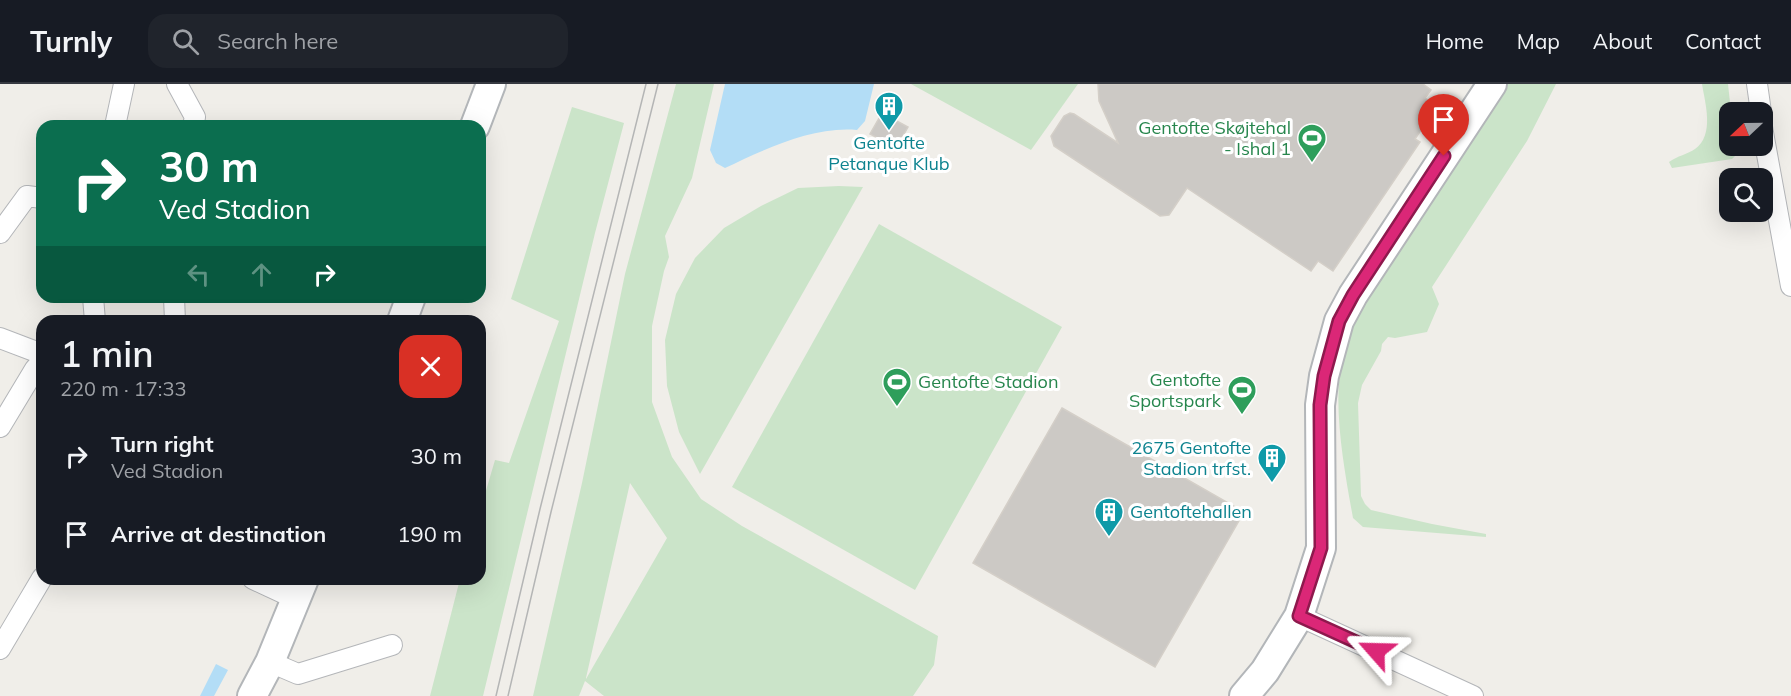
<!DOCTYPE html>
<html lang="en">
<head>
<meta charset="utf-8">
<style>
  :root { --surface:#171b24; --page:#20242c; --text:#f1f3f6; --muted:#9ea1a6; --line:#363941 }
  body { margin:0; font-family:Mulish,sans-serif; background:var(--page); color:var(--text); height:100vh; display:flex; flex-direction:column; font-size:22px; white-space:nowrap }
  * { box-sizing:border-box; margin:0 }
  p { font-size:20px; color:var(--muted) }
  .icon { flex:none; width:33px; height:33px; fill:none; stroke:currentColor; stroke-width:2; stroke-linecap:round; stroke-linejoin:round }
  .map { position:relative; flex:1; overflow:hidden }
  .details { position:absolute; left:36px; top:231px; width:450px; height:270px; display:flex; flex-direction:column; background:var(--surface); border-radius:18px; box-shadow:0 6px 24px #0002 }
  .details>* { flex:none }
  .guide { position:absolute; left:36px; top:36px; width:450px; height:183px; border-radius:18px; box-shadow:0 6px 24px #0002; background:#0b6e4f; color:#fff; overflow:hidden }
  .needle { width:39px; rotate:248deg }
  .fabs { position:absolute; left:1719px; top:18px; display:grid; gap:12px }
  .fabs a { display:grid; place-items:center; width:54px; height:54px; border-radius:12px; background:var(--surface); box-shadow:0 6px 24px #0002; font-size:30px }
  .pin { position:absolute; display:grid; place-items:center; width:51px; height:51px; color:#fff; margin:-62px -26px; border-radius:50% 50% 50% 0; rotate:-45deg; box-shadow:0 0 6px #0007 }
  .pin .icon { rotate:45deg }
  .me { position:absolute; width:66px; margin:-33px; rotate:295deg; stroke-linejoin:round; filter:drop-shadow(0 0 4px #0008) }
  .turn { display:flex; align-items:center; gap:21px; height:126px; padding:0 24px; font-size:27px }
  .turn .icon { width:78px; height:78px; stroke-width:2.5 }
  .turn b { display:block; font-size:42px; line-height:51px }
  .lanes { display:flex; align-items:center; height:57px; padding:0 24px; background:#0003; justify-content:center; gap:30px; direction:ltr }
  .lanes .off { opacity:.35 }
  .round { display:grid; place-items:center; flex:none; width:63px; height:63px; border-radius:18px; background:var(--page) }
  .summary { display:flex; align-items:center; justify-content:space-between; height:102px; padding:0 24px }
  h1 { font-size:36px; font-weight:600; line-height:45px }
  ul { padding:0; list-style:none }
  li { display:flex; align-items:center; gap:18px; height:78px; padding:0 24px }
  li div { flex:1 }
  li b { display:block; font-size:22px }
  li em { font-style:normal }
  header { display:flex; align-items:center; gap:36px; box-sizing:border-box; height:84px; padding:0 30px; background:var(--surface); border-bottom:2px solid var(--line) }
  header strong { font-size:28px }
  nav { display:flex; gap:33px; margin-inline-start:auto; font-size:21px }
  .search { width:420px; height:54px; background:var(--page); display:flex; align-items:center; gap:15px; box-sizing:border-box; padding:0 21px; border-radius:18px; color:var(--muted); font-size:22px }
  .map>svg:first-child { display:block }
  .green { fill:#cbe4c9; fill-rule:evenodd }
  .water { fill:#b3ddf6 }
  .building { fill:#ccc9c5; stroke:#d4cfc8; stroke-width:1.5 }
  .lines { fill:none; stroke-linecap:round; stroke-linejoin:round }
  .street-casing { stroke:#b4b6b9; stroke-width:22 }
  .secondary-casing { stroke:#b3b6b9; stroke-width:32 }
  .street { stroke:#fff; stroke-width:20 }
  .secondary { stroke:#fff; stroke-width:28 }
  .tram { stroke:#b4b5b5; stroke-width:1.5 }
  .route-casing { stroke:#8e194d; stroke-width:15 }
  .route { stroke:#db2777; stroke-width:10 }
  .labels { text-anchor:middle; stroke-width:6; stroke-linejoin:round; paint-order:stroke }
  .leisure-label { font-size:18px; fill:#27864d; stroke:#fff; text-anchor:end }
  .culture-label { font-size:18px; fill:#0d838f; stroke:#fff }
</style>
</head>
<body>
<header>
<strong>Turnly</strong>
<div class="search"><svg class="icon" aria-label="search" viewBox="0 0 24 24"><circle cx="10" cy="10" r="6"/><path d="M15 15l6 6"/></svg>Search here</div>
<nav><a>Home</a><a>Map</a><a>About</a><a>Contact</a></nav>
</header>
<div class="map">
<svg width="1791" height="612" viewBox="0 0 1791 612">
  <rect width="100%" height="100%" fill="#f0eee9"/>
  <g class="green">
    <path d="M676 0H714L692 94 665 152 669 173 664 187 652 242V318L672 373 701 415 742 442 938 552 934 581 913 612H604L585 597 579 612H533L582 399 625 190ZM630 399 667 454 586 595V594Z"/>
    <polygon points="911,0 1078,0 1031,66"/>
    <path d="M1507 0H1556L1527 57 1432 203 1439 220 1427 248 1395 254 1388 253 1382 260 1381 267 1362 301 1358 319 1361 412 1365 420 1371 426 1432 440 1486 450V453L1363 443 1353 434C1345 390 1333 326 1341 283 1351 228 1386 183 1416 138 1447 92 1477 46 1507 0Z"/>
    <path d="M1702 0H1728L1731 28H1730V62H1736L1737 70 1732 75 1672 84 1669 78C1677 72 1688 70 1695 65 1715 51 1705 19 1702 0Z"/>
    <polygon points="572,23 624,39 595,149 483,612 430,612 460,495 480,495 480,427 495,376 509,379 559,237 511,215"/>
    <polygon points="839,102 863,103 700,390 679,348 667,302 665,256 676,210 695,174 724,144 761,122 798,104"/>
    <polygon points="879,140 1062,243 915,506 732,403"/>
  </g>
  <g class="water">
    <path d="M725 0H874L865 37 857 46C813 42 765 65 725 84L716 79 710 66Z"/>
    <polygon points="216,580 228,586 214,612 200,612"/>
  </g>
  <g class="building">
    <polygon points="1098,0 1423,0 1431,6 1425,14 1437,22 1415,55 1420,58 1333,187 1318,177 1311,187 1187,104 1169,131 1160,132 1054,62 1051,52 1064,32 1070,29 1074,30 1118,59 1099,17"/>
    <polygon points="882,29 908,43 896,64 870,50"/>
    <polygon points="1062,324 1244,428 1155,583 973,479"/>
  </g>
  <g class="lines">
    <g class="street-casing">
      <g id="street">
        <polyline points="177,0 195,33 193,42"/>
        <polyline points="1757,0 1761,28"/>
        <polyline points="115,42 124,0"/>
        <polyline points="1762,43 1791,202"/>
        <polyline points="0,149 27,112 42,114"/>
        <polyline points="93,213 95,237"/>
        <polyline points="174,213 175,237"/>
        <polyline points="0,254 42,270"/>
        <polyline points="0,343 35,285 42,277"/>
        <polyline points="253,495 296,515"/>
        <polyline points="1299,532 1473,612"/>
        <polyline points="0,565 42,494"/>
        <polyline points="270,578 298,590 392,561"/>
      </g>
    </g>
    <g class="secondary-casing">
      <g id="secondary">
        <polyline points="475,42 491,0"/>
        <polyline points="402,237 411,213"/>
        <polyline points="252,612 270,578 304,495"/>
        <polyline points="1244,612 1265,587 1299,532 1321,464 1320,321 1324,292 1339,237 1353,211 1492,0"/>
      </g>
    </g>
    <use href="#street" class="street"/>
    <use href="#secondary" class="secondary"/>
    <g class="tram">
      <polyline points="496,612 540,425 646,0"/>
      <polyline points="508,612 551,428 658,0"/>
    </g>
  </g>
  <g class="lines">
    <g class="route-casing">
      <polyline id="route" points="1376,567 1299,532 1321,464 1320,321 1324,292 1339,237 1353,211 1444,72"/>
    </g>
    <use href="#route" class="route"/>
  </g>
  <defs>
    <g id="building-pin" transform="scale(1.5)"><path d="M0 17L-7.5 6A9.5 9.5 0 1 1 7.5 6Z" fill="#0f9aa8" stroke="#fff"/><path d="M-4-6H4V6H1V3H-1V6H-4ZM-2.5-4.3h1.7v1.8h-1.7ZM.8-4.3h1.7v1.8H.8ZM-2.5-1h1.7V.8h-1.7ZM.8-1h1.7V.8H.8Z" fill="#fff"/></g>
    <g id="stadium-pin" transform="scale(1.5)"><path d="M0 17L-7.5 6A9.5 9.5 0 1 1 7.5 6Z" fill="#2e9e5b" stroke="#fff"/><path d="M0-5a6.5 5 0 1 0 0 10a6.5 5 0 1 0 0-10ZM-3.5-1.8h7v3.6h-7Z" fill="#fff"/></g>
  </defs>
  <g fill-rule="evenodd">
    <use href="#building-pin" x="889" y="22"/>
    <use href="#stadium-pin" x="1312" y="54"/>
    <use href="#stadium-pin" x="897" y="298"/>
    <use href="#stadium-pin" x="1242" y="306"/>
    <use href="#building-pin" x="1272" y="374"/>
    <use href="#building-pin" x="1109" y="428"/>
  </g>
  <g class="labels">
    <g class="leisure-label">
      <text x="1291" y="50">Gentofte Skøjtehal<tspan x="1291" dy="21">- Ishal 1</tspan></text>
      <text x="1221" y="302">Gentofte<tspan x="1221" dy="21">Sportspark</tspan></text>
      <text x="918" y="304" text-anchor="start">Gentofte Stadion</text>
    </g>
    <g class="culture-label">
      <text x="889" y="65">Gentofte<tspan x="889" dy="21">Petanque Klub</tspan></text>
      <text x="1251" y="370" text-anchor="end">2675 Gentofte<tspan x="1251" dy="21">Stadion trfst.</tspan></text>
      <text x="1130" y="434" text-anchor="start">Gentoftehallen</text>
    </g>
  </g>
</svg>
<div class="fabs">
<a><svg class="needle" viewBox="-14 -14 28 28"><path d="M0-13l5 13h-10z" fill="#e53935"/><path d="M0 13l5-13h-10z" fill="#9ea1a6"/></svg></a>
<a><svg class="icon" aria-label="search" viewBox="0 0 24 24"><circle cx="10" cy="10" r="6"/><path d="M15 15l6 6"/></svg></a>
</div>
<div class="pin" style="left:1444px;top:72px;background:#d93025"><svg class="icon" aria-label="arrive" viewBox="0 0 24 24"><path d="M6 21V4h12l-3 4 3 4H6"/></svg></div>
<svg class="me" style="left:1376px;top:567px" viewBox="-20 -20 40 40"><path d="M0-17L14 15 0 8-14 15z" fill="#db2777" stroke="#fff" stroke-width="4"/></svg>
<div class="guide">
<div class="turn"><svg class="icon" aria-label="right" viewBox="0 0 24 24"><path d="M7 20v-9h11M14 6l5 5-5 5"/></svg><div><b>30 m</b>Ved Stadion</div></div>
<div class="lanes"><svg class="icon off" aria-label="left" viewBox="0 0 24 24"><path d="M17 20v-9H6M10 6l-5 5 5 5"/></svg><svg class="icon off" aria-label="ahead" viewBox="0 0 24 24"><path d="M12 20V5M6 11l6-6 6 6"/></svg><svg class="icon" aria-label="right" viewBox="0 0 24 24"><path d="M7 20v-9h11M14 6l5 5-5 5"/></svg></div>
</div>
<section class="details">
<div class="summary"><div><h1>1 min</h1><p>220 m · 17:33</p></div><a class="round" style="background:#d93025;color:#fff"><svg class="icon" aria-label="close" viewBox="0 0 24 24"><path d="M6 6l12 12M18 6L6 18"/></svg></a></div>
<ul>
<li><svg class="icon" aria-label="right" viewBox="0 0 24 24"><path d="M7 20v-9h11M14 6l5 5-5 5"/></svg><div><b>Turn right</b><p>Ved Stadion</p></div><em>30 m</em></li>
<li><svg class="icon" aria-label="arrive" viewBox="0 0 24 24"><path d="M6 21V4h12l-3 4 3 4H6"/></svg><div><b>Arrive at destination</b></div><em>190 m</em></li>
</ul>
</section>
</div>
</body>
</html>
